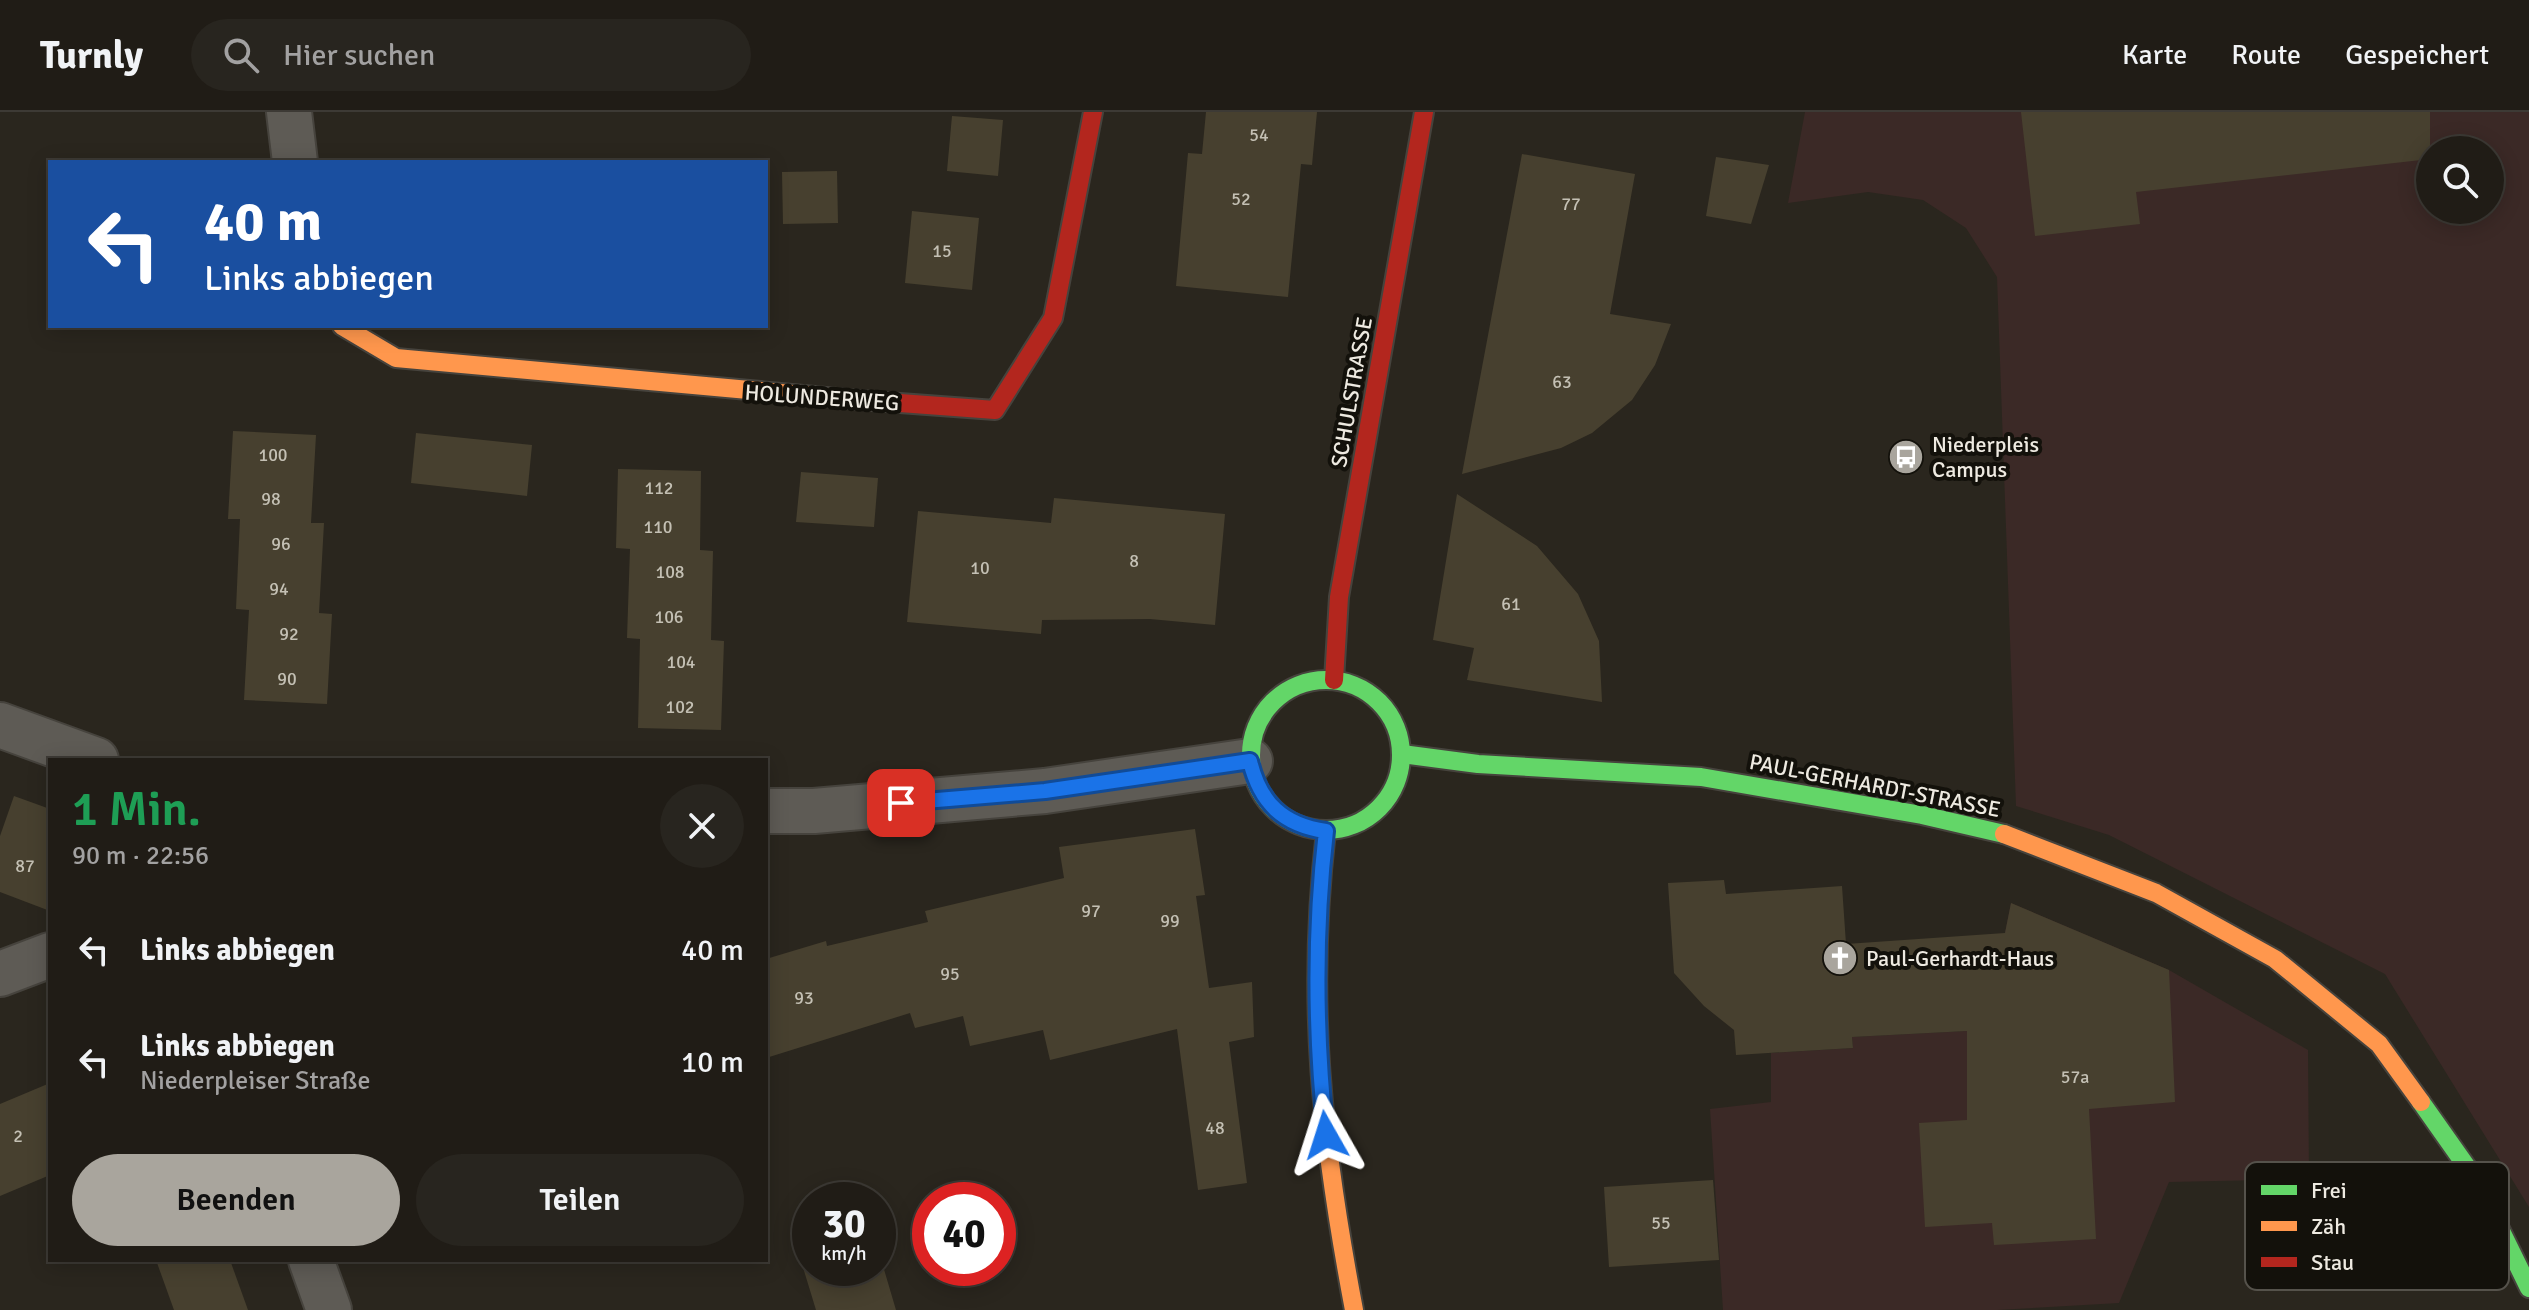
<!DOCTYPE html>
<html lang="de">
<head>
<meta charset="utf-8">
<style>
  :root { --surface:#201c16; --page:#28251f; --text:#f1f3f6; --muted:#a2a1a1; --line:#3d3a35; --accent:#a9a59d }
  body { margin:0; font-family:Signika,sans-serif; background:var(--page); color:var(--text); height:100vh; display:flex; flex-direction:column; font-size:30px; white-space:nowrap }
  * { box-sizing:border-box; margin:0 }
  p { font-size:26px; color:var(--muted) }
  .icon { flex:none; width:44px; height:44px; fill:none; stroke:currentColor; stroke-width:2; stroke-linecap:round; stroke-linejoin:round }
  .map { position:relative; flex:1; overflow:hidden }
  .details { position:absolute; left:48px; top:646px; width:720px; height:504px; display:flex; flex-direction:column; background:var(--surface); border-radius:0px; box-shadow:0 4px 20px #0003,0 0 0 2px var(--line) }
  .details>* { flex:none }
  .top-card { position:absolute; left:48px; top:48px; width:720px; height:168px; border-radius:0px; box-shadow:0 4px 20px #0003,0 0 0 2px var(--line); background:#1a4fa0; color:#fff; overflow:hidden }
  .controls { position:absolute; left:2416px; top:24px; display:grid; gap:16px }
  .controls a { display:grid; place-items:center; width:88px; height:88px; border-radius:50%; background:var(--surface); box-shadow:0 4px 20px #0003,0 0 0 2px var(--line); font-size:40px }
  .speed { position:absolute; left:792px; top:1070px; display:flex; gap:16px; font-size:40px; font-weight:700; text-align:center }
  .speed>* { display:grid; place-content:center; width:104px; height:104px; border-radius:50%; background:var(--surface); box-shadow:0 4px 20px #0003,0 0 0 2px var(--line); line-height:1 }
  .speed small { font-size:20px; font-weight:400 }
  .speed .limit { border:12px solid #d22; background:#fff; color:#111 }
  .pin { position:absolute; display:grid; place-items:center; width:68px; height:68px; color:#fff; margin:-34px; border-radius:16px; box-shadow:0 4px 12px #0006 }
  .me { position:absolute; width:88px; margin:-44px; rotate:354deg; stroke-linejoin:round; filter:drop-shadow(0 0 6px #0008) }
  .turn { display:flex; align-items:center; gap:28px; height:168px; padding:0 24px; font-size:36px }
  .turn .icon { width:104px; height:104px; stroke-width:2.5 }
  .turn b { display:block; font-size:56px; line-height:68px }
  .round { display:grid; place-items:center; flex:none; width:84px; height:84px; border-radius:42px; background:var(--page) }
  .overview { display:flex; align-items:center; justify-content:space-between; height:136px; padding:0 24px }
  h1 { font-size:48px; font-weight:600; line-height:60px; color:#1e9e55 }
  .cta { display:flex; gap:16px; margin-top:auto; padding:16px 24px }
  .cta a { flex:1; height:92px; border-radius:48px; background:var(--accent); color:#111; font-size:32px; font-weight:600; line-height:92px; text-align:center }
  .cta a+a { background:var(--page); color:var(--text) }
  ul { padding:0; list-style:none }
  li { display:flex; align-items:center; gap:24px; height:112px; padding:0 24px }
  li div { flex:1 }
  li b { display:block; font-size:30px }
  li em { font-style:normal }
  header { display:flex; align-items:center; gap:48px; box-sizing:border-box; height:112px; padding:0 40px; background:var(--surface); border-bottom:2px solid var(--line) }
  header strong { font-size:38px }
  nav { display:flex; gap:44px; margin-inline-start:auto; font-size:28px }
  .search { width:560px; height:72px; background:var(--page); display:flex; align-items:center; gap:20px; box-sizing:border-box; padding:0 28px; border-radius:44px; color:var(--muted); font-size:30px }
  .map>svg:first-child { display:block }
  .education { fill:#3b2926; fill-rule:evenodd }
  .building { fill:#47402f }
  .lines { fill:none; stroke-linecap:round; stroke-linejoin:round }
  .street-casing { stroke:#46433d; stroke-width:48 }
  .fast-casing { stroke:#46433d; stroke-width:22 }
  .slow-casing { stroke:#46433d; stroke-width:22 }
  .jam-casing { stroke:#46433d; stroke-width:22 }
  .street { stroke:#5e5b55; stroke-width:44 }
  .fast { stroke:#63d668; stroke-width:18 }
  .slow { stroke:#ff974d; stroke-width:18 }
  .jam { stroke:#b3261e; stroke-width:18 }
  .route-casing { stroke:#114b97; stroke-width:20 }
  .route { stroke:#1a73e8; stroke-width:14 }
  .labels { text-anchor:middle; stroke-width:8; stroke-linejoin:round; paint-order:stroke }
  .number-label { font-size:18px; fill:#c4c0b4 }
  .street-label { font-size:22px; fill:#eeeae1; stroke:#13110b }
  .poi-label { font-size:22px; fill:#eeeae1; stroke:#13110b; text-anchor:start }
  .key { fill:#13110b; stroke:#55524b; stroke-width:2 }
  .key-label { font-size:22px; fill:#eeeae1 }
</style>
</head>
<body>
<header>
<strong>Turnly</strong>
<div class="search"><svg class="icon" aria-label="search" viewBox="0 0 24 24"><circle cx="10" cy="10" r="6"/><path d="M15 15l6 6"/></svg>Hier suchen</div>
<nav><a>Karte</a><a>Route</a><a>Gespeichert</a></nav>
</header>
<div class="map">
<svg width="2529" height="1198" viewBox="0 0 2529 1198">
  <rect width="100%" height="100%" fill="#2a261e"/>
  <g class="education">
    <path d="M1805 0H2529V1095L2385 862 2109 723 2016 694 1997 165 1966 116 1923 88 1868 80 1788 91ZM2430 38H2490V98H2430Z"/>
    <polygon points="2011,791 2169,858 2308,938 2309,1067 2169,1070 2119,1191 1997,1198 1723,1198 1710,997 1771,990 1771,941 1853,936 1852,925 1966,919 2005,821"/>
  </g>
  <g class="building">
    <polygon points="1206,0 1317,0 1312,53 1301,52 1288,185 1176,174 1188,41 1202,42"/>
    <polygon points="2021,0 2430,0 2430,47 2136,80 2140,112 2035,124"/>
    <polygon points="952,4 1003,8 998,64 947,59"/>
    <polygon points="1522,42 1635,62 1610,202 1671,212 1655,253 1632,288 1592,321 1561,336 1462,362"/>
    <polygon points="1716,45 1769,53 1751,112 1706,104"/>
    <polygon points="837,59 838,111 783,112 782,60"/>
    <polygon points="912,99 979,106 972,178 905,171"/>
    <polygon points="233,319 316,323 311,411 324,411 319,501 332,502 327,592 244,588 249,498 236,497 240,407 228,407"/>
    <polygon points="416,321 532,333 527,384 411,371"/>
    <polygon points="618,357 701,359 700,438 713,439 711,528 724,529 721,618 638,616 640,527 627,526 630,437 616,436"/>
    <polygon points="801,360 878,366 874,415 796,410"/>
    <polygon points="1457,382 1537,434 1578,482 1599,529 1602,590 1467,568 1474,536 1433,528"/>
    <polygon points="1054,386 1225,402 1215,513 1150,507 1042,508 1041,522 907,510 918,399 1051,411"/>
    <polygon points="14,684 50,697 50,799 0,780 0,724"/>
    <polygon points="1195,717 1205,783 1196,784 1209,876 1252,870 1254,925 1229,930 1247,1071 1198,1078 1177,917 1050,948 1043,918 970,934 963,904 915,916 910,901 766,946 766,847 826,829 827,834 928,810 925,799 1064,766 1059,735"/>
    <polygon points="1724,768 1726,782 1842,774 1846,832 2005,821 2011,791 2169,858 2175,990 2089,997 2096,1127 1994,1133 1992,1111 1925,1115 1919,1011 1967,1008 1967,919 1852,925 1853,936 1736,943 1734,918 1704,894 1674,861 1668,771"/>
    <polygon points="50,971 50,1063 0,1084 0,992"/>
    <polygon points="1713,1068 1719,1148 1609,1155 1604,1075"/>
    <polygon points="810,1121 810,1156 878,1156 878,1137 896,1198 816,1198 794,1126"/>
    <polygon points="156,1148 230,1148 248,1198 174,1198"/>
  </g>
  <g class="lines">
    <g class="street-casing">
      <g id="street">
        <polyline points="289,0 295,50"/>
        <polyline points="0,613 96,648"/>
        <polyline points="766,699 814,699 1045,679 1250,649"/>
        <polyline points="0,862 50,843"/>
        <polyline points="311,1148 329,1198"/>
      </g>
    </g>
    <g class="fast-casing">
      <g id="fast">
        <circle cx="1326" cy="643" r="75"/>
        <polyline points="1402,642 1478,652 1701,665 1922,703 2004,722"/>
        <polyline points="2421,990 2476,1068 2529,1176"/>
      </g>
    </g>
    <g class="slow-casing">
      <g id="slow">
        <polyline points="342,214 396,246 859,288"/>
        <path d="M1326 719C1306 892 1322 1029 1354 1198"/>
        <polyline points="2004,722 2156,781 2275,847 2379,932 2421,990"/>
      </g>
    </g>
    <g class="jam-casing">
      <g id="jam">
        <polyline points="859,288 995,298 1053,206 1093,0"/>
        <polyline points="1334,568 1339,485 1424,0"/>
      </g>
    </g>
    <use href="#street" class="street"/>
    <use href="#fast" class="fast"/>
    <use href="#slow" class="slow"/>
    <use href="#jam" class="jam"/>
  </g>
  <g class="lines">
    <g class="route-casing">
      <path id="route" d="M901 691 1045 679 1250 649C1260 691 1283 713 1326 719 1314 821 1315 921 1326 1023"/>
    </g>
    <use href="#route" class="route"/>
  </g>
  <defs>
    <g id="bus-disc" transform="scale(1.8)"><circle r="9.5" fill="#a9a59d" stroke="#13110b"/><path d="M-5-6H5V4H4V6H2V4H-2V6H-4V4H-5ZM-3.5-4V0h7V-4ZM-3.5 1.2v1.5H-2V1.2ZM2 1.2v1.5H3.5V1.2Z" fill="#fff"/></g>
    <g id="church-disc" transform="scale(1.8)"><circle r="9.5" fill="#a9a59d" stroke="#13110b"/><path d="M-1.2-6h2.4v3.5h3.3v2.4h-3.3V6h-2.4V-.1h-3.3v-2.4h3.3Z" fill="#fff"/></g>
  </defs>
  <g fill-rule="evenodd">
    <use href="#bus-disc" x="1906" y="345"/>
    <use href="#church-disc" x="1840" y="846"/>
  </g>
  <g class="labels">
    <g class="number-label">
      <text x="1259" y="29">54</text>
      <text x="1241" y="93">52</text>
      <text x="1571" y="98">77</text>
      <text x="942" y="145">15</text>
      <text x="1562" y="276">63</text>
      <text x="273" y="349">100</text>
      <text x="659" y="382">112</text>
      <text x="271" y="393">98</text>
      <text x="658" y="421">110</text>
      <text x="281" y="438">96</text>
      <text x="1134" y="455">8</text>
      <text x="980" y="462">10</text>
      <text x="670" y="466">108</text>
      <text x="279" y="483">94</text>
      <text x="1511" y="498">61</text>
      <text x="669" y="511">106</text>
      <text x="289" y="528">92</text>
      <text x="681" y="556">104</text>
      <text x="287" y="573">90</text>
      <text x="680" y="601">102</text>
      <text x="25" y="760">87</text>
      <text x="1091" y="805">97</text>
      <text x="1170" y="815">99</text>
      <text x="950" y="868">95</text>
      <text x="804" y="892">93</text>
      <text x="2075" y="971">57a</text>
      <text x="1215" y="1022">48</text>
      <text x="18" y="1030">2</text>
      <text x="1661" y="1117">55</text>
    </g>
    <g class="street-label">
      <text transform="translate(1351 280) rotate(-80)" y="8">SCHULSTRASSE</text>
      <text transform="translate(822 285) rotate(4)" y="8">HOLUNDERWEG</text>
      <text transform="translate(1875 673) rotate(11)" y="8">PAUL-GERHARDT-STRASSE</text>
    </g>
    <g class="poi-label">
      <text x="1932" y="340">Niederpleis<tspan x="1932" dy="25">Campus</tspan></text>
      <text x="1866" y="854">Paul-Gerhardt-Haus</text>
    </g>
  </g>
  <rect x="2245" y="1050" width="264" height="128" rx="12" class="key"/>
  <rect x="2261" y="1073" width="36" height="10" fill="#63d668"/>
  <rect x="2261" y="1109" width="36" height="10" fill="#ff974d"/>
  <rect x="2261" y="1145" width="36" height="10" fill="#b3261e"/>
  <g class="key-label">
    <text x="2311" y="1086">Frei</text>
    <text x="2311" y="1122">Zäh</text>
    <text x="2311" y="1158">Stau</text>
  </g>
</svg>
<div class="controls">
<a><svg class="icon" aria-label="search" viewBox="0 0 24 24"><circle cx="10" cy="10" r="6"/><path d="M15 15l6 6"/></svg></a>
</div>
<div class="speed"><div>30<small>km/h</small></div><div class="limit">40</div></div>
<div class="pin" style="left:901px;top:691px;background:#d93025"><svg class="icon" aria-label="arrive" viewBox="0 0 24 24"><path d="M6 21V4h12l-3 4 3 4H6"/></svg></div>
<svg class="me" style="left:1326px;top:1023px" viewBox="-20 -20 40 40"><path d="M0-17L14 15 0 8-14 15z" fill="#1a73e8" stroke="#fff" stroke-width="4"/></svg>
<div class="top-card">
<div class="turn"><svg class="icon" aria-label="left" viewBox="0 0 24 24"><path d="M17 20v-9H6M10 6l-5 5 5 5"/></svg><div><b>40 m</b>Links abbiegen</div></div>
</div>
<section class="details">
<div class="overview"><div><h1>1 Min.</h1><p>90 m · 22:56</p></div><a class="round"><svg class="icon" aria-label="close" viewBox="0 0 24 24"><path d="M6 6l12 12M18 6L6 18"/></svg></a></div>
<ul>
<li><svg class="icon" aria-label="left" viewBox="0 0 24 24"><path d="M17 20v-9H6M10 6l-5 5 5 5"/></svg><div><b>Links abbiegen</b></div><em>40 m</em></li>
<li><svg class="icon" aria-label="left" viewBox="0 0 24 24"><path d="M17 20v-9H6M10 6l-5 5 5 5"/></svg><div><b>Links abbiegen</b><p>Niederpleiser Straße</p></div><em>10 m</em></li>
</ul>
<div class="cta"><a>Beenden</a><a>Teilen</a></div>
</section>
</div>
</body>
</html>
